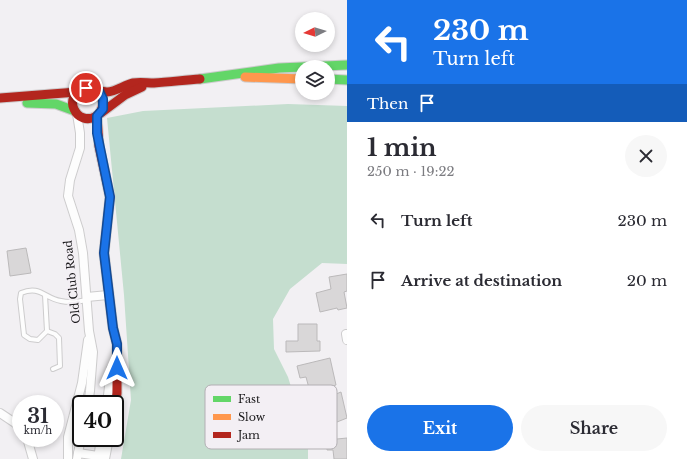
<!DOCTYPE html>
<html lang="en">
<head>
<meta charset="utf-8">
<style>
  :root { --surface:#fff; --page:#f7f7f7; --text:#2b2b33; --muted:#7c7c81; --accent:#1a73e8 }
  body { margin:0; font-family:"Libre Baskerville",serif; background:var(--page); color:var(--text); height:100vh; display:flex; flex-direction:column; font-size:15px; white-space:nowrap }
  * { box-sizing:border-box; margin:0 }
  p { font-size:13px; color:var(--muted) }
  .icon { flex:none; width:22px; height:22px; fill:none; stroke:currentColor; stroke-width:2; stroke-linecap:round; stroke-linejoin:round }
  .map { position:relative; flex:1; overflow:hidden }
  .drawer { display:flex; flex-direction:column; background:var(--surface); width:340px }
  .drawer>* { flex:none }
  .hud { background:#1a73e8; color:#fff; overflow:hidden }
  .needle { width:26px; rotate:265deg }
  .tools { position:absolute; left:295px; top:12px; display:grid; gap:8px }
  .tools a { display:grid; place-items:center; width:40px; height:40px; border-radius:50%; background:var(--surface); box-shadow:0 2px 6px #0003; font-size:20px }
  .speed { position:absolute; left:12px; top:395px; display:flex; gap:8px; font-size:20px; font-weight:700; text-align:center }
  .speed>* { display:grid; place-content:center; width:52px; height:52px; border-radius:50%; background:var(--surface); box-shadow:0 2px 6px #0003; line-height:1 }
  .speed small { font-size:10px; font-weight:400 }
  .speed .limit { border:2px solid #111; border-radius:6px; background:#fff; color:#111 }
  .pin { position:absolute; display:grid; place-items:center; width:34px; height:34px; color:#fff; margin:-17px; border:2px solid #fff; border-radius:50%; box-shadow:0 1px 4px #0007 }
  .me { position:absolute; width:44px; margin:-22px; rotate:0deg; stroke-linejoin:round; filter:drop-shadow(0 0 3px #0008) }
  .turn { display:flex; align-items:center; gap:14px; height:84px; padding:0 20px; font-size:18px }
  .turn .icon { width:52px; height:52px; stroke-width:2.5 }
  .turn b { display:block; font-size:28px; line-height:34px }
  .then { display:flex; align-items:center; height:38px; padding:0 20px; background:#0003; gap:8px; font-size:15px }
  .round { display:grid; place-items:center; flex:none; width:42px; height:42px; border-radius:21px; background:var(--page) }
  .headline { display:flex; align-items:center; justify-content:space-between; height:68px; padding:0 20px }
  h1 { font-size:24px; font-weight:800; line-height:30px }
  .cta { display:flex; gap:8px; margin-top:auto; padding:8px 20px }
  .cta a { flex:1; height:46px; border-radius:24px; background:var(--accent); color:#fff; font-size:16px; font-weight:800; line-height:46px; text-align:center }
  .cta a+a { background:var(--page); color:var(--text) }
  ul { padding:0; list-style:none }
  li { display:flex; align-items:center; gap:12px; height:60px; padding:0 20px }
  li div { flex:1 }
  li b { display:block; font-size:15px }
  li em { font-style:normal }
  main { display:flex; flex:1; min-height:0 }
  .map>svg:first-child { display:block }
  .green { fill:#c5decf }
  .building { fill:#d9d7d8; stroke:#bbb9ba }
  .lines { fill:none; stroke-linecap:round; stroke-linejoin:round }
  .lane-casing { stroke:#cdcccd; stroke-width:6 }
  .street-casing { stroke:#cdcccd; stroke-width:10 }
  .fast-casing { stroke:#cdcccd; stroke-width:11 }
  .slow-casing { stroke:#cdcccd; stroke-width:11 }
  .jam-casing { stroke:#cdcccd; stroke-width:11 }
  .lane { stroke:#fdfdfd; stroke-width:4 }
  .street { stroke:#fdfdfd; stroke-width:8 }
  .fast { stroke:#63d668; stroke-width:9 }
  .slow { stroke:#ff974d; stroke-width:9 }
  .jam { stroke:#b3261e; stroke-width:9 }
  .route-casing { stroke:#114b97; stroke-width:10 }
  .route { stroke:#1a73e8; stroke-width:7 }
  .labels { text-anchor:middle; stroke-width:4; stroke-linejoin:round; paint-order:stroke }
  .street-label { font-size:11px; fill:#1b1a1c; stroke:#f3eff4 }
  .key { fill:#f3eff4; stroke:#b2afb3; stroke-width:1 }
  .key-label { font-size:11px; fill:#1b1a1c }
</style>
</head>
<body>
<main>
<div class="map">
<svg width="347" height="459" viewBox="0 0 347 459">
  <rect width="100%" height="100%" fill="#f2f0f3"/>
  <polygon class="green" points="288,104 347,106 347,264 322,263 290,289 273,319 274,349 288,377 308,442 308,459 121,459 131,400 124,295 107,118 143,111"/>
  <g class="building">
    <polygon points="26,248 31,273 10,276 7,251"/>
    <polygon points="347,274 347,291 344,292 347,308 338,310 337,308 320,312 316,293 331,289 329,277"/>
    <polygon points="298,324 317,324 317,341 320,341 320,351 286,352 286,341 298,341"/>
    <polygon points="330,358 336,385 310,392 306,377 300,378 297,366"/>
    <polygon points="341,392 347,418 332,424 326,409 315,414 311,404"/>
    <polygon points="347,438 347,459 334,459 333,450 327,450 327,440"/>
  </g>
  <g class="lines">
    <g class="lane-casing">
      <g id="lane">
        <path d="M45 295 47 331 38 340 30 339 24 335 20 299 21 293C40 285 44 298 61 301 69 303 78 302 87 300"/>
        <polyline points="47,331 55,334 59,338 60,366 53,369"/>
      </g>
    </g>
    <g class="street-casing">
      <g id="street">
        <polyline points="77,114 80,133 80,148 70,180 68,196 79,230 83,253 89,331 93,352 90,391 88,404"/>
        <polyline points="87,297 108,295"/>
        <polyline points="346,334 347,340"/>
        <polyline points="107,404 111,369"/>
        <polyline points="0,413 21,427"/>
        <polyline points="27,438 33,459"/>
        <polyline points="78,453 98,456"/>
        <polyline points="68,459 68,437 82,383 88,340"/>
        <polyline points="77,459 81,437"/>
        <polyline points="98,459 101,438"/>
        <polyline points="105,459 109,438"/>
      </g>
    </g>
    <g class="fast-casing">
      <g id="fast">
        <polyline points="200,79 279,68 347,65"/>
        <polyline points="328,79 347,80"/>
        <polyline points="27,103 56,104 75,111"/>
      </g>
    </g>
    <g class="slow-casing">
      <polyline id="slow" points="245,77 302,79"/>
    </g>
    <g class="jam-casing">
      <g id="jam">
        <path d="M99 91C113 117 82 128 74 109 70 101 75 91 82 89 90 86 99 92 107 92 116 92 124 85 133 83 140 82 147 83 154 83 170 82 185 80 200 79"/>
        <polyline points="0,98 77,92"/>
        <polyline points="101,113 125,95 142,87"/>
        <polyline points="97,116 99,146 110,197 104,253 113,328 117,344 117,393 115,411"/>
      </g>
    </g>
    <use href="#lane" class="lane"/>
    <use href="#street" class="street"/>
    <use href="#fast" class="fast"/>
    <use href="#slow" class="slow"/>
    <use href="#jam" class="jam"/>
  </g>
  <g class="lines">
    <g class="route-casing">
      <polyline id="route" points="86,88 90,87 99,91 103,99 103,109 97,116 97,133 110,197 104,253 113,328 117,344 117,368"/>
    </g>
    <use href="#route" class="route"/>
  </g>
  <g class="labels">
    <g class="street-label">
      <text transform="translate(72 282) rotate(-96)" y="4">Old Club Road</text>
    </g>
  </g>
  <rect x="205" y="385" width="132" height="64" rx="6" class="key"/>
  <rect x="213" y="396" width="18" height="6" fill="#63d668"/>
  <rect x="213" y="414" width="18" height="6" fill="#ff974d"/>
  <rect x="213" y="432" width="18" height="6" fill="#b3261e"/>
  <g class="key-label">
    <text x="238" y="403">Fast</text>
    <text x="238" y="421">Slow</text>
    <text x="238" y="439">Jam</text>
  </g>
</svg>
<div class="tools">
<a><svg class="needle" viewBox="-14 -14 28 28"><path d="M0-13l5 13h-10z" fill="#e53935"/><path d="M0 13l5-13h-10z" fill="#7c7c81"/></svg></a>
<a><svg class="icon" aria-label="layers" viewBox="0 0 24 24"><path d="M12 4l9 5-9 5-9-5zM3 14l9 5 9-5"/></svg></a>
</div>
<div class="speed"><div>31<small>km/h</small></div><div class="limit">40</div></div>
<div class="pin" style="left:86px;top:88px;background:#d93025"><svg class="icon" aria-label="arrive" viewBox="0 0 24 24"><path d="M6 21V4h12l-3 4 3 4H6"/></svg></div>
<svg class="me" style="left:117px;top:368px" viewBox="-20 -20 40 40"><path d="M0-17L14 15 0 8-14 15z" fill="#1a73e8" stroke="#fff" stroke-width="4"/></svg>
</div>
<section class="drawer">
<div class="hud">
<div class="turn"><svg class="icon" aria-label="left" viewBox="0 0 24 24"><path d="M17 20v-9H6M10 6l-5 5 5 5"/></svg><div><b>230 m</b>Turn left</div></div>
<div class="then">Then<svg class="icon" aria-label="arrive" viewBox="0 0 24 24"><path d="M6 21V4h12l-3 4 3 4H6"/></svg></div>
</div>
<div class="headline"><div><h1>1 min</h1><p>250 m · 19:22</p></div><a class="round"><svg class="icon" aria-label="close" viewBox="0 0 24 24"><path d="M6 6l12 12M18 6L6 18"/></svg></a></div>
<ul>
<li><svg class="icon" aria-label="left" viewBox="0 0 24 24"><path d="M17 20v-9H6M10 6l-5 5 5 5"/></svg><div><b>Turn left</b></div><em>230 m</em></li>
<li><svg class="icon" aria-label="arrive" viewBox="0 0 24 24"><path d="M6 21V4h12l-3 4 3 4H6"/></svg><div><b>Arrive at destination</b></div><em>20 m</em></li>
</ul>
<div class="cta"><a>Exit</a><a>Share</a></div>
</section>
</main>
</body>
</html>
